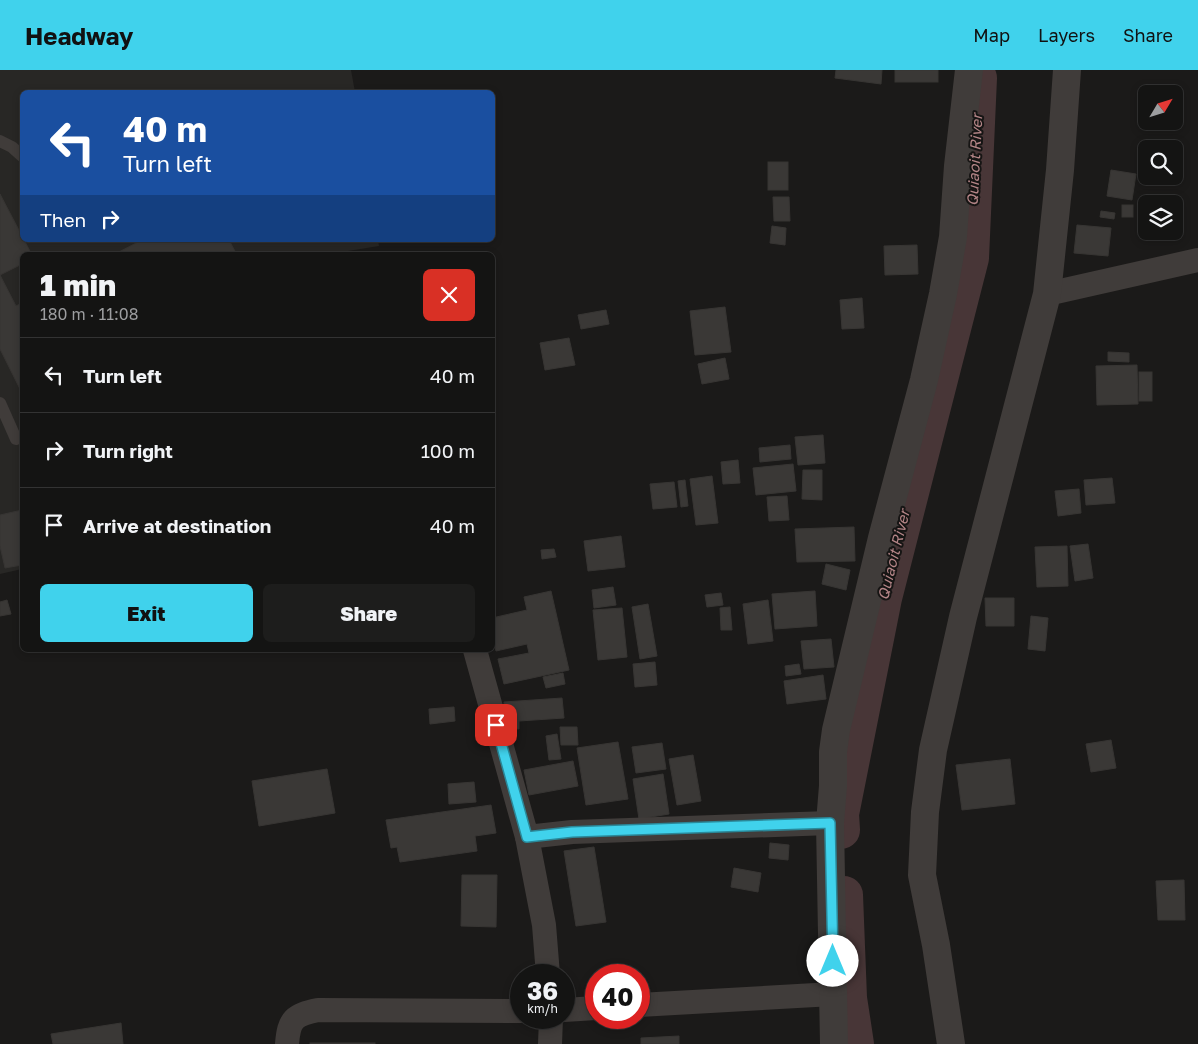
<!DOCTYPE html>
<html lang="en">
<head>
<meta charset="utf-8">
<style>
  :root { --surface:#141413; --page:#1d1d1c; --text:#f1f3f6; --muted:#9d9ea0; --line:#333; --accent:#40d2ec }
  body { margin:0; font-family:"Golos Text",sans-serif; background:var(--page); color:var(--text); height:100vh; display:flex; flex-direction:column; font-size:19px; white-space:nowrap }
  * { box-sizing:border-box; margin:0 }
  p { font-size:16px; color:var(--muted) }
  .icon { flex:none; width:28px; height:28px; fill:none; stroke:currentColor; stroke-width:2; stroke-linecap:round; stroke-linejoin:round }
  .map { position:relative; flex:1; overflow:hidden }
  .details { position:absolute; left:20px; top:182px; width:475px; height:400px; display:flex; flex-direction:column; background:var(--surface); border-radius:8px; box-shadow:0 2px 8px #0003,0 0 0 1px var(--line) }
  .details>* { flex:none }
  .guide { position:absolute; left:20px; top:20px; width:475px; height:152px; border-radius:8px; box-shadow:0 2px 8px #0003,0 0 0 1px var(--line); background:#1a4fa0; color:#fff; overflow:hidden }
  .needle { width:32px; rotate:52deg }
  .buttons { position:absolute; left:1138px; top:15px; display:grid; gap:10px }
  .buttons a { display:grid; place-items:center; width:45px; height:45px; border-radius:8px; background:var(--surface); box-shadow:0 2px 8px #0003,0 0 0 1px var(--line); font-size:25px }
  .speed { position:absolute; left:510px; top:894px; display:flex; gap:10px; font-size:25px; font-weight:700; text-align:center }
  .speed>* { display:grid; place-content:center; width:65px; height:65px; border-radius:50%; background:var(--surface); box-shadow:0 2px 8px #0003,0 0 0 1px var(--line); line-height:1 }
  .speed small { font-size:12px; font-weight:400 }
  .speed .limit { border:8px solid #d22; background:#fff; color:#111 }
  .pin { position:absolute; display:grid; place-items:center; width:42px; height:42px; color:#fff; margin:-21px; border-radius:10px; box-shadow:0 2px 8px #0006 }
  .me { position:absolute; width:55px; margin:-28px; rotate:0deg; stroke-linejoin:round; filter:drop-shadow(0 0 4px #0008) }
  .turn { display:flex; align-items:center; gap:18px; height:105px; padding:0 20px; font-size:22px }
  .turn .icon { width:65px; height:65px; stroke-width:2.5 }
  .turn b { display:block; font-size:35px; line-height:42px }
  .then { display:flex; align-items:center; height:48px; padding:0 20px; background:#0003; gap:10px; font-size:19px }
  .round { display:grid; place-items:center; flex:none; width:52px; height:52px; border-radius:8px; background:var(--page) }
  .overview { display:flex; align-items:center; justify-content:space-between; height:85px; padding:0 20px }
  h1 { font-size:30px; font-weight:800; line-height:38px }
  .action { display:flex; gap:10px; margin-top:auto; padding:10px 20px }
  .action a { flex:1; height:58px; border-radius:8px; background:var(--accent); color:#111; font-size:20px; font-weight:800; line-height:58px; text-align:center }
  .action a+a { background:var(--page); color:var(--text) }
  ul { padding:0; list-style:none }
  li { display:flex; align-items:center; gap:15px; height:75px; padding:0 20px; border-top:1px solid var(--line) }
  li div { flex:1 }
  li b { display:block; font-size:19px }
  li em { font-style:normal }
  header { display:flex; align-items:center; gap:30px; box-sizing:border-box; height:70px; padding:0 25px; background:var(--accent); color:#111 }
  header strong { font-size:24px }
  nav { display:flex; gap:28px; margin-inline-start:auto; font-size:18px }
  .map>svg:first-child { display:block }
  .built { fill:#282725 }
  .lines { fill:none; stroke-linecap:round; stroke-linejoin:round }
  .river { stroke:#483637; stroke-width:38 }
  .building { fill:#3a3836; stroke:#373533 }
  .service { stroke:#403c3a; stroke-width:12 }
  .minor { stroke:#403c3a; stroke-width:24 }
  .tertiary { stroke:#403c3a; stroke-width:28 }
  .route-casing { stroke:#2a8899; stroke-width:12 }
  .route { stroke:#40d2ec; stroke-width:9 }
  .labels { text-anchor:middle; stroke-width:4; stroke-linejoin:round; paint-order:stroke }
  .water-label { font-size:15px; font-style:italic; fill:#b48587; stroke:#161514 }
</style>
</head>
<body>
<header>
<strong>Headway</strong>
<nav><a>Map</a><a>Layers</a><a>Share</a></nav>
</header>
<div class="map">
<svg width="1198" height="974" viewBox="0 0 1198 974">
  <rect width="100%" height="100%" fill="#1b1a19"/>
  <polygon class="built" points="0,0 351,0 355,22 22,22 22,170 378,170 379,176 348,181 347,185 22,185 22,499 0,504"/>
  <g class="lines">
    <g class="river">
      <polyline points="841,760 840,744 883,528 970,188 978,8"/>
      <polyline points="844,825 848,928 855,974"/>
    </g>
  </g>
  <g class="building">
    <polygon points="836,0 882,0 881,14 835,8"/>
    <rect x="895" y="0" width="43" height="12"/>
    <rect x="768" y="92" width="20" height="28"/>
    <polygon points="1111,100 1136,104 1132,130 1107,126"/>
    <polygon points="0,124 32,185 22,185 22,194 0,205 16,236 22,233 22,323 0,279"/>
    <polygon points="773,127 789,127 790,151 774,151"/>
    <rect x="1122" y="135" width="11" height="12"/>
    <polygon points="1101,141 1115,143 1114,149 1100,147"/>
    <polygon points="1077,155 1111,158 1108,186 1074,183"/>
    <polygon points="772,156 786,158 785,175 770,173"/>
    <polygon points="142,170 229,170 237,185 116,185 115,184"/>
    <polygon points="917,175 918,204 885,205 884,176"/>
    <polygon points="862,228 864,258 842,259 840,230"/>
    <polygon points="725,237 731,282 695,285 690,241"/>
    <polygon points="606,240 609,254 581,259 578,245"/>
    <polygon points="569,268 575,295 545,300 540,273"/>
    <polygon points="1108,282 1129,283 1129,292 1108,291"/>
    <polygon points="725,288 729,309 702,314 698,294"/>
    <polygon points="1137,295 1138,334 1097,335 1096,296"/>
    <rect x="1139" y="302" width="13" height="29"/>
    <polygon points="823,365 825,393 798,395 795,367"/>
    <polygon points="790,375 791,389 760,392 759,378"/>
    <polygon points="738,390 740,413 723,414 721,392"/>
    <polygon points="793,394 796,421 756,425 753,398"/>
    <polygon points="803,400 822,400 822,430 802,429"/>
    <polygon points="712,406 718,453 696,455 690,409"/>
    <polygon points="1112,408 1115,433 1086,435 1084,410"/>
    <polygon points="685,410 688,436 681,437 678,411"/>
    <polygon points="674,412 677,437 653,439 650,414"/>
    <polygon points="1079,419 1081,443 1058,446 1055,421"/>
    <polygon points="787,426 789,450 769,451 767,427"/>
    <polygon points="22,440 22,495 5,498 0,476 0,445"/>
    <polygon points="854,457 855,491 797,492 795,459"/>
    <polygon points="621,466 625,497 588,501 584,471"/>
    <polygon points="1088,474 1093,508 1075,511 1070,476"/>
    <polygon points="1067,476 1068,516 1037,517 1035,477"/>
    <polygon points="554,479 556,487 542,489 541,480"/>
    <polygon points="826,494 850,500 846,520 822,514"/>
    <polygon points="613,517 616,535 594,538 592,520"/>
    <polygon points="551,521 569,600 504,614 498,589 529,583 527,574 496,581 492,565 492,548 527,540 524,527"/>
    <polygon points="815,521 817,556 775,559 772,524"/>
    <polygon points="721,523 723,535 707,537 705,525"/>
    <polygon points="985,528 1014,528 1014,556 986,556"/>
    <polygon points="7,530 11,544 0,546 0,532"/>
    <polygon points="768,530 773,571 748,574 743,534"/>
    <polygon points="648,534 657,586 640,589 632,537"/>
    <polygon points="730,537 732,560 721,560 720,538"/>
    <polygon points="622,538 627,587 598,590 593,540"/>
    <polygon points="1031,546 1048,548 1045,581 1028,579"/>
    <polygon points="831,569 834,597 804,599 801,571"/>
    <polygon points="655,592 657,615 635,617 633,594"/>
    <polygon points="799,594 801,604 786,606 785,596"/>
    <polygon points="563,603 565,614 546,618 543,607"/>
    <polygon points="823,605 826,629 787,634 784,611"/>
    <polygon points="562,628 564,648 519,651 519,659 504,658 505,645 504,632"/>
    <polygon points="454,637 455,651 430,654 429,639"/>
    <polygon points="560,657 577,657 578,675 561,675"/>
    <polygon points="557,664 561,689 549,690 546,666"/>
    <polygon points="1111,670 1116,698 1091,702 1086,674"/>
    <polygon points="618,672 628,729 586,735 577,678"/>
    <polygon points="662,673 666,699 636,703 632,677"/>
    <polygon points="693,685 701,731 677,735 669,689"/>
    <polygon points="1010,689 1015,734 962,740 956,695"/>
    <polygon points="573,691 578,716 529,725 524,700"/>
    <polygon points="327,699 335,743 259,756 252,711"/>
    <polygon points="663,704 669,744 639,749 633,709"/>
    <polygon points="474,712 476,732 449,734 448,714"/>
    <polygon points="491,735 496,763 475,766 477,781 400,792 397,777 391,778 386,750"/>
    <polygon points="770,773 789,775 788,790 769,788"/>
    <polygon points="594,777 606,852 576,856 564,781"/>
    <polygon points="734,798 761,803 758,822 731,817"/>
    <polygon points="462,805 497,805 496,857 461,856"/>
    <polygon points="1184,810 1185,850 1158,850 1156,811"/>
    <polygon points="121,953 123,974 53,974 51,964"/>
    <polygon points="679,966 679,974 641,974 641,968"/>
    <rect x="310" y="973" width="65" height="1"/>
  </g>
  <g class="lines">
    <g class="service">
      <polyline points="0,71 12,77 22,86"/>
      <polyline points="0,333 16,369"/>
    </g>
    <g class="minor">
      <polyline points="1047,224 1198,190"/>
      <polyline points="475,580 527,767 572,762 830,753"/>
      <polyline points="527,767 544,855 548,905"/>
      <polyline points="639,935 833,924"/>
      <polyline points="564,940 596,938"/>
      <path d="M287 974C289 949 294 945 318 940L521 941"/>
      <polyline points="550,974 551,948"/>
    </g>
    <g class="tertiary">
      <polyline points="834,974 830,753 833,716 833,682 836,660 882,468 924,310 943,224 953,167 958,96 969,0"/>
      <polyline points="951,974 936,875 922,805 925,742 933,680 963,547 1047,224 1060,100 1067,0"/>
    </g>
  </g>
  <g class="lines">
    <g class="route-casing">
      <polyline id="route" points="496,655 527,767 572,762 830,753 833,891"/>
    </g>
    <use href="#route" class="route"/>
  </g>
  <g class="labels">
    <g class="water-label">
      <text transform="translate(975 90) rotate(-87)" y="5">Quiaoit River</text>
      <text transform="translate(894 485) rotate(-76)" y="5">Quiaoit River</text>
    </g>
  </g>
</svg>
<div class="buttons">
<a><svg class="needle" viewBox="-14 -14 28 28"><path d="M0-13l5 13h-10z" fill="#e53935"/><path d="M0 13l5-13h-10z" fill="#9d9ea0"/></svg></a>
<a><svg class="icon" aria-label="search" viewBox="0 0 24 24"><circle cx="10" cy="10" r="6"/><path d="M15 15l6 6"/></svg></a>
<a><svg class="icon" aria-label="layers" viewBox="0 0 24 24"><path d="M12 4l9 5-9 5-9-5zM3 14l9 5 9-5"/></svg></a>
</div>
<div class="speed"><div>36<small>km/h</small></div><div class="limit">40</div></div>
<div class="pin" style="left:496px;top:655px;background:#d93025"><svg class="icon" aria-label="arrive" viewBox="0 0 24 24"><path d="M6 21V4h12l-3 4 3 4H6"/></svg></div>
<svg class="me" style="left:833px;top:891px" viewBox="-20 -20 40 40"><circle r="19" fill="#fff"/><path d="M0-13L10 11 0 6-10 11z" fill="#40d2ec"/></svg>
<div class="guide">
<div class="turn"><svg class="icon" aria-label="left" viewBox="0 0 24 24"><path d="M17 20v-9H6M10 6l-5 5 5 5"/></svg><div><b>40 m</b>Turn left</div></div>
<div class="then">Then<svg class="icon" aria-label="right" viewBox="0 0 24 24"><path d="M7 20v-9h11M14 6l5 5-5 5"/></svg></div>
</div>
<section class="details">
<div class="overview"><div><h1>1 min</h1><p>180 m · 11:08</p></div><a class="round" style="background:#d93025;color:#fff"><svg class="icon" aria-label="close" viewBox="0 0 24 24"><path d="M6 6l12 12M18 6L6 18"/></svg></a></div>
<ul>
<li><svg class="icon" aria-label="left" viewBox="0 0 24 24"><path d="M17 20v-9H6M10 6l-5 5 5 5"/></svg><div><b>Turn left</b></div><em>40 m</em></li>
<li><svg class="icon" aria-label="right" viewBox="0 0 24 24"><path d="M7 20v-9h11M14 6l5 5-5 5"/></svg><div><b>Turn right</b></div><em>100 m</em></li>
<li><svg class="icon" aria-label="arrive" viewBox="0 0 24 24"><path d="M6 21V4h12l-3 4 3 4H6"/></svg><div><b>Arrive at destination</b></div><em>40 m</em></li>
</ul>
<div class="action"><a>Exit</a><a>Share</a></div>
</section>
</div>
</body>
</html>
